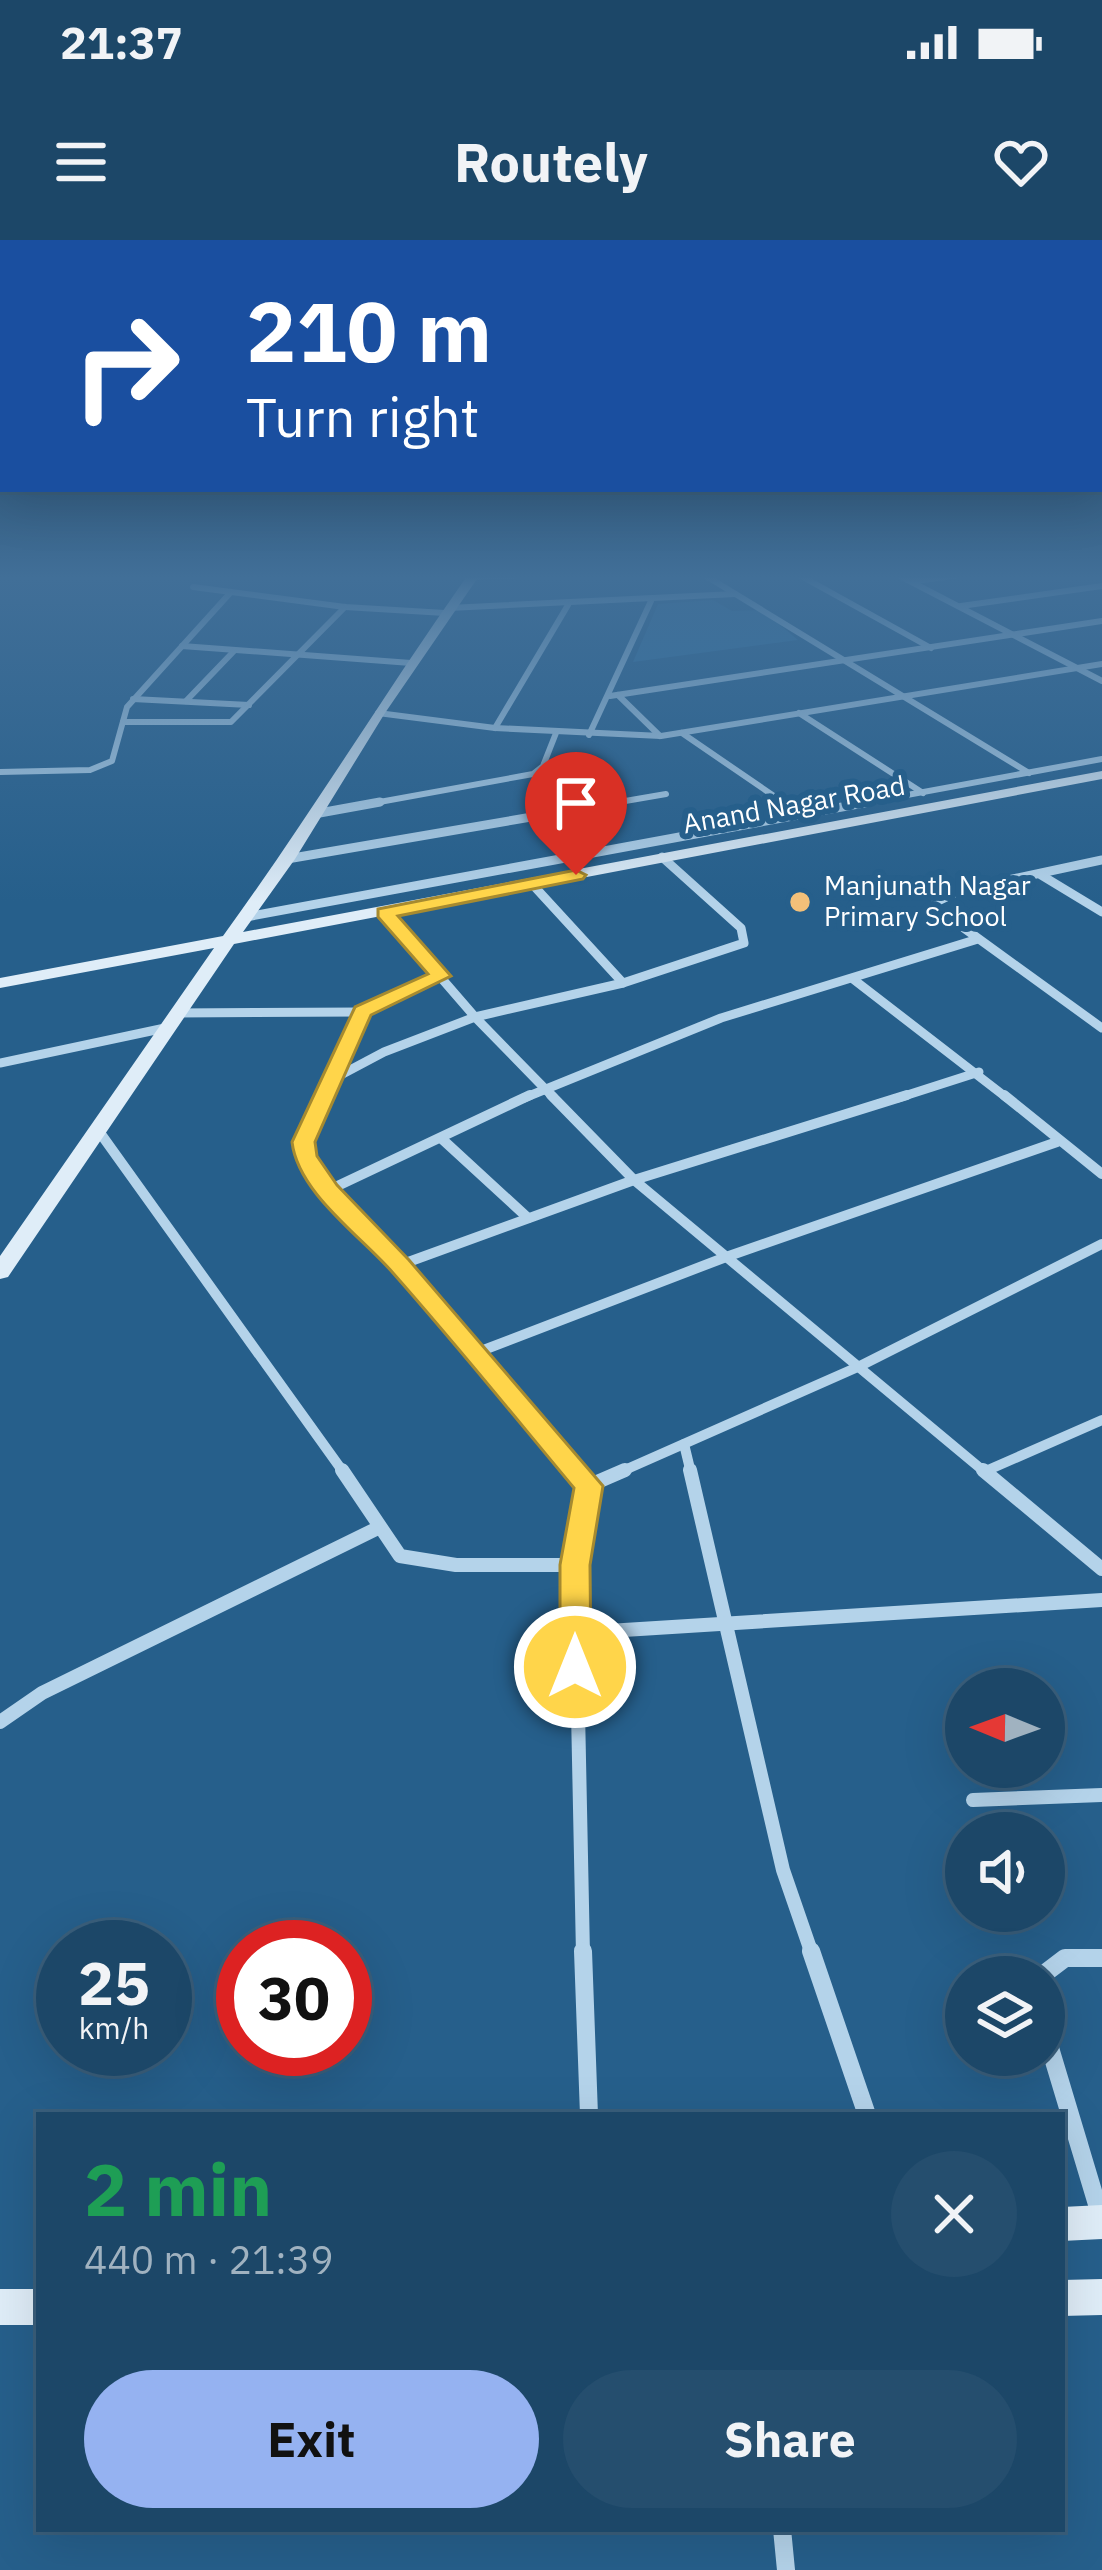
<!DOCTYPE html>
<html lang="en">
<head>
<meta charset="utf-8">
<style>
  :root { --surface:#1c4768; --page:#254e6e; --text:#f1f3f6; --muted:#a0b2c0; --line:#3a5f7c; --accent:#95b2f1 }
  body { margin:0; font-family:"IBM Plex Sans",sans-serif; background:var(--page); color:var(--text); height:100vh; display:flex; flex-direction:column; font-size:45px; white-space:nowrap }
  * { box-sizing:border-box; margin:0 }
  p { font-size:39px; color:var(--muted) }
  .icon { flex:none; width:66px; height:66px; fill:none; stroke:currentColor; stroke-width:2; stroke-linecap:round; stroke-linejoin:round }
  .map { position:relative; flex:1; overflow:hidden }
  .sheet { position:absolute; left:36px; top:1872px; width:1029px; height:420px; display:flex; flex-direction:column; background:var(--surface); border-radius:0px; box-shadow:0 12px 48px #0002,0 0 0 3px var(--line) }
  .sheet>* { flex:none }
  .hud { position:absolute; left:0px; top:0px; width:1104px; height:252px; box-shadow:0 12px 48px #0002,0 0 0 3px var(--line); background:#1a4fa0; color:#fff; overflow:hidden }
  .needle { width:78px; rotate:271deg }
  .controls { position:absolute; left:945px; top:1428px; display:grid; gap:24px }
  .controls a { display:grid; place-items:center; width:120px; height:120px; border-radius:50%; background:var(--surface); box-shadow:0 12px 48px #0002,0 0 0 3px var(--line); font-size:60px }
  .speed { position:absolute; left:36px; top:1680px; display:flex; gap:24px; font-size:60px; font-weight:700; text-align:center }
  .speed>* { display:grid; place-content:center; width:156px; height:156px; border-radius:50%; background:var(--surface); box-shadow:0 12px 48px #0002,0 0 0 3px var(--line); line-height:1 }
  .speed small { font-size:30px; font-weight:400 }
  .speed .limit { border:18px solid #d22; background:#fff; color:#111 }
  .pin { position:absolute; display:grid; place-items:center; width:102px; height:102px; color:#fff; margin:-123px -51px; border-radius:50% 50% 50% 0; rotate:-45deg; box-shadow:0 0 12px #0007 }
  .pin .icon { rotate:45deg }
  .me { position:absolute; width:132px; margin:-66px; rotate:0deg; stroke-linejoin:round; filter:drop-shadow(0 0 9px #0008) }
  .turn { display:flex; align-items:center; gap:42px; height:252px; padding:0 48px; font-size:54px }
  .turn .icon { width:156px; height:156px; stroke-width:2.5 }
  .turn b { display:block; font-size:84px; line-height:102px }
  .round { display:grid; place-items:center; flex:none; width:126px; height:126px; border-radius:63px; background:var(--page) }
  .overview { display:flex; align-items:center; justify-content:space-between; height:204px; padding:0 48px }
  h1 { font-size:72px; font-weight:700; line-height:90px; color:#1e9e55 }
  .button { display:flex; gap:24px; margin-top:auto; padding:24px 48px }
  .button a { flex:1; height:138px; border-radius:72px; background:var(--accent); color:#111; font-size:48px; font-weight:700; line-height:138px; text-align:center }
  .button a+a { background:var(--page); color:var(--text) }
  .status { display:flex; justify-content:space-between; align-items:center; height:84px; padding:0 60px; background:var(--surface); direction:ltr }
  .status svg { height:33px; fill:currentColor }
  header { display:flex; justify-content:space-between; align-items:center; height:156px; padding:0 48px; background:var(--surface); font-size:54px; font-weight:700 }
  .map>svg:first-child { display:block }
  .green { fill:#3173a2 }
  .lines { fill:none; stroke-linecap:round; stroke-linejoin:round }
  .street-far4 { stroke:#b4d3ea; stroke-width:6 }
  .street-far3 { stroke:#b4d3ea; stroke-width:9 }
  .street-far2 { stroke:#b4d3ea; stroke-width:10 }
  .street-far1 { stroke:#b4d3ea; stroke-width:14 }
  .street { stroke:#b4d3ea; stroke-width:18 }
  .secondary { fill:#dfedf8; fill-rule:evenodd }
  .route { fill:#ffd54a; stroke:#a68a30; stroke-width:3 }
  .poi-dot { fill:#f3c079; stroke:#265f8b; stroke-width:4.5 }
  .labels { text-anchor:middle; stroke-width:12; stroke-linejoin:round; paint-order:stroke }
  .far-street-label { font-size:27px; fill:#fff; stroke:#265f8b }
  .far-poi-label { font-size:27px; fill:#fff; stroke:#265f8b; text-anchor:start }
</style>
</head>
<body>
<div class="status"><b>21:37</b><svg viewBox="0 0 49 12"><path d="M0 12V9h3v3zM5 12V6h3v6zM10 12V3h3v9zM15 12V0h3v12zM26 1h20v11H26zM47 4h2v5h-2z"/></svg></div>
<header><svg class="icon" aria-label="menu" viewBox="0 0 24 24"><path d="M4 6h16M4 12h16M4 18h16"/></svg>Routely<svg class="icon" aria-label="heart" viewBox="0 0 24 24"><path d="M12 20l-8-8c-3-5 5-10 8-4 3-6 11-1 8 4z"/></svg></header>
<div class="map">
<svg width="1102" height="2330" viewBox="0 0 1102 2330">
  <rect width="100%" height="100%" fill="#265f8b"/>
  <polygon class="green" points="713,360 732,371 762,370 798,400 633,422 658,364"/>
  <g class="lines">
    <g class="street-far4">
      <polyline points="706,336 1029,533"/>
      <polyline points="801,336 931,408"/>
      <polyline points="900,336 1102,441"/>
      <polyline points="471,337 514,336"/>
      <polyline points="914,341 954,336"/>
      <polyline points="193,347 345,367 445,373"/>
      <polyline points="961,366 1102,346"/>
      <polyline points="449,368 735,354"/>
      <polyline points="182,406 411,423"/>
      <polyline points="618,455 660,496"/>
      <polyline points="610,456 1102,381"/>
      <polyline points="133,459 249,465"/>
      <polyline points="186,461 234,411"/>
      <polyline points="378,473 495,488 661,496 1102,424"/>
      <polyline points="799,473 923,553"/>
      <polyline points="123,482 231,482 345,367"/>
      <polyline points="495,488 568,365"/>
      <polyline points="682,493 787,565"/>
      <polyline points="589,495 651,361"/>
      <polyline points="0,532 90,530 112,521 127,467 231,352"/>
      <polyline points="363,565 533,534 543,526 556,493"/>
      <polyline points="602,565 666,554"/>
      <polyline points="853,565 1102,519"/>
    </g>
    <g class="street-far3">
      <polyline points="783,562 802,575"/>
      <polyline points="314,574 380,562"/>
      <polyline points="287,619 619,562"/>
      <polyline points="1102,620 961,650 936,662 939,670 1102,788"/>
      <polyline points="1041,635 1102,672"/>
      <polyline points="533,645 623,743"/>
      <polyline points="385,673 475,777 554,858"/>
      <polyline points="246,677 869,562"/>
      <polyline points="853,739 1007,858"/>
      <polyline points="175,773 362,772"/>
      <polyline points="0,823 165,788"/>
      <polyline points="335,838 384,812 475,777 623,743 744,703 741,688 662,617"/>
      <polyline points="320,858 362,772 441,736"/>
      <polyline points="524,858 721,778 978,699"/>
      <polyline points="898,858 979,832"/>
    </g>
    <g class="street-far2">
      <polyline points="322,855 304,907 311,929 327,951 422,1050 577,1233"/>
      <polyline points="551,855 634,940 986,1233"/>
      <polyline points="1004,855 1102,934"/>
      <polyline points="98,890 344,1233"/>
      <polyline points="442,899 528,978"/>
      <polyline points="329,950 530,855"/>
      <polyline points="400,1025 634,940 907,855"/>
      <polyline points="473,1114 726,1017 1057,902"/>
      <polyline points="684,1204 691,1233"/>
      <polyline points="988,1230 1102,1180"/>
      <polyline points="618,1233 860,1126 1102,1004"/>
    </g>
    <g class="street-far1">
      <polyline points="342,1230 400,1316 456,1325 575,1325"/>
      <polyline points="574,1230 588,1246"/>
      <polyline points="690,1230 783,1630 812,1714"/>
      <polyline points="983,1230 1102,1329"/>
      <polyline points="588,1246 625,1230"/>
      <polyline points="576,1393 1102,1360"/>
      <polyline points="0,1482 42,1453 378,1288"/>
      <polyline points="973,1560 1102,1555"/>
      <polyline points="583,1714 575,1325 588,1246"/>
    </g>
    <g class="street">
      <polyline points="583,1711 589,1875"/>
      <polyline points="811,1711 867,1875"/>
      <polyline points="1040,1737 1065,1718 1102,1718"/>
      <polyline points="1044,1788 1102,1981"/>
      <polyline points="782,2289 786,2330"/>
    </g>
    <g class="secondary">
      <path d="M467 336H479L385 473 295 619 243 692 1102 531V539L234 704 8 1037 0 1039V1016L214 708 0 748V738L223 696C308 579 384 454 467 336Z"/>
      <polygon points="1102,1965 1102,1999 1062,2001 1062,1967"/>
      <polygon points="1102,2039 1102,2075 1062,2076 1062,2040"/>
      <rect x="0" y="2049" width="39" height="36"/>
    </g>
  </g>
  <linearGradient id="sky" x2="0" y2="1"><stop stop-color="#15344c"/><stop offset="0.51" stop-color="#416f98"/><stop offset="1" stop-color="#416f98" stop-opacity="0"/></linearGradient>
  <rect width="1102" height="662" fill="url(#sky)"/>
  <path class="route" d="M576 630 586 635 583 639 398 676 451 736 371 775 315 902 317 916 337 945 409 1020 603 1246 590 1325 591 1427 587 1435H564L560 1427V1325L574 1248C514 1176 455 1103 393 1033 361 996 298 953 292 902L355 767 428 734 378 677V669Z"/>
  <circle class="poi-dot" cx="800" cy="662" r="12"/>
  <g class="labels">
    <g class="far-street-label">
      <text transform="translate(794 565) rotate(-10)" y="9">Anand Nagar Road</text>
    </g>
    <g class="far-poi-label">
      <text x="824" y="655">Manjunath Nagar<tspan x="824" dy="31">Primary School</tspan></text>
    </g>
  </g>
</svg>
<div class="controls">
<a><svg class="needle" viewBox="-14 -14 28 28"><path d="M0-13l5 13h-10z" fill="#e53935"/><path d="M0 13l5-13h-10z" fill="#a0b2c0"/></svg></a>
<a><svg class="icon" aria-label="sound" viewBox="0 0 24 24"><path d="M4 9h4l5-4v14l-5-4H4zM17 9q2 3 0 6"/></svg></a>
<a><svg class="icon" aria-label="layers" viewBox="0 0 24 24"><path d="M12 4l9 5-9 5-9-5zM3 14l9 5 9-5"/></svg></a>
</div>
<div class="speed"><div>25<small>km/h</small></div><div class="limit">30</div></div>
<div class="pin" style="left:576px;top:635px;background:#d93025"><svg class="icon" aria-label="arrive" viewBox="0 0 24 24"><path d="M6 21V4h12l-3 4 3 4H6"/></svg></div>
<svg class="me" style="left:575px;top:1427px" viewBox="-20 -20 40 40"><circle r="17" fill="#ffd54a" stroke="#fff" stroke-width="3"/><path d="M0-11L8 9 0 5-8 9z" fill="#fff"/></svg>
<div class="hud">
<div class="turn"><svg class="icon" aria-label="right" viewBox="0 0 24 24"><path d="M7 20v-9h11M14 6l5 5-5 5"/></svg><div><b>210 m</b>Turn right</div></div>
</div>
<section class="sheet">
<div class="overview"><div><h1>2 min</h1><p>440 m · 21:39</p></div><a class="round"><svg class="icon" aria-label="close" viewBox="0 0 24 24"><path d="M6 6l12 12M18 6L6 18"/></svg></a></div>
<div class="button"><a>Exit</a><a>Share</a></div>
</section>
</div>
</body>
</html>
